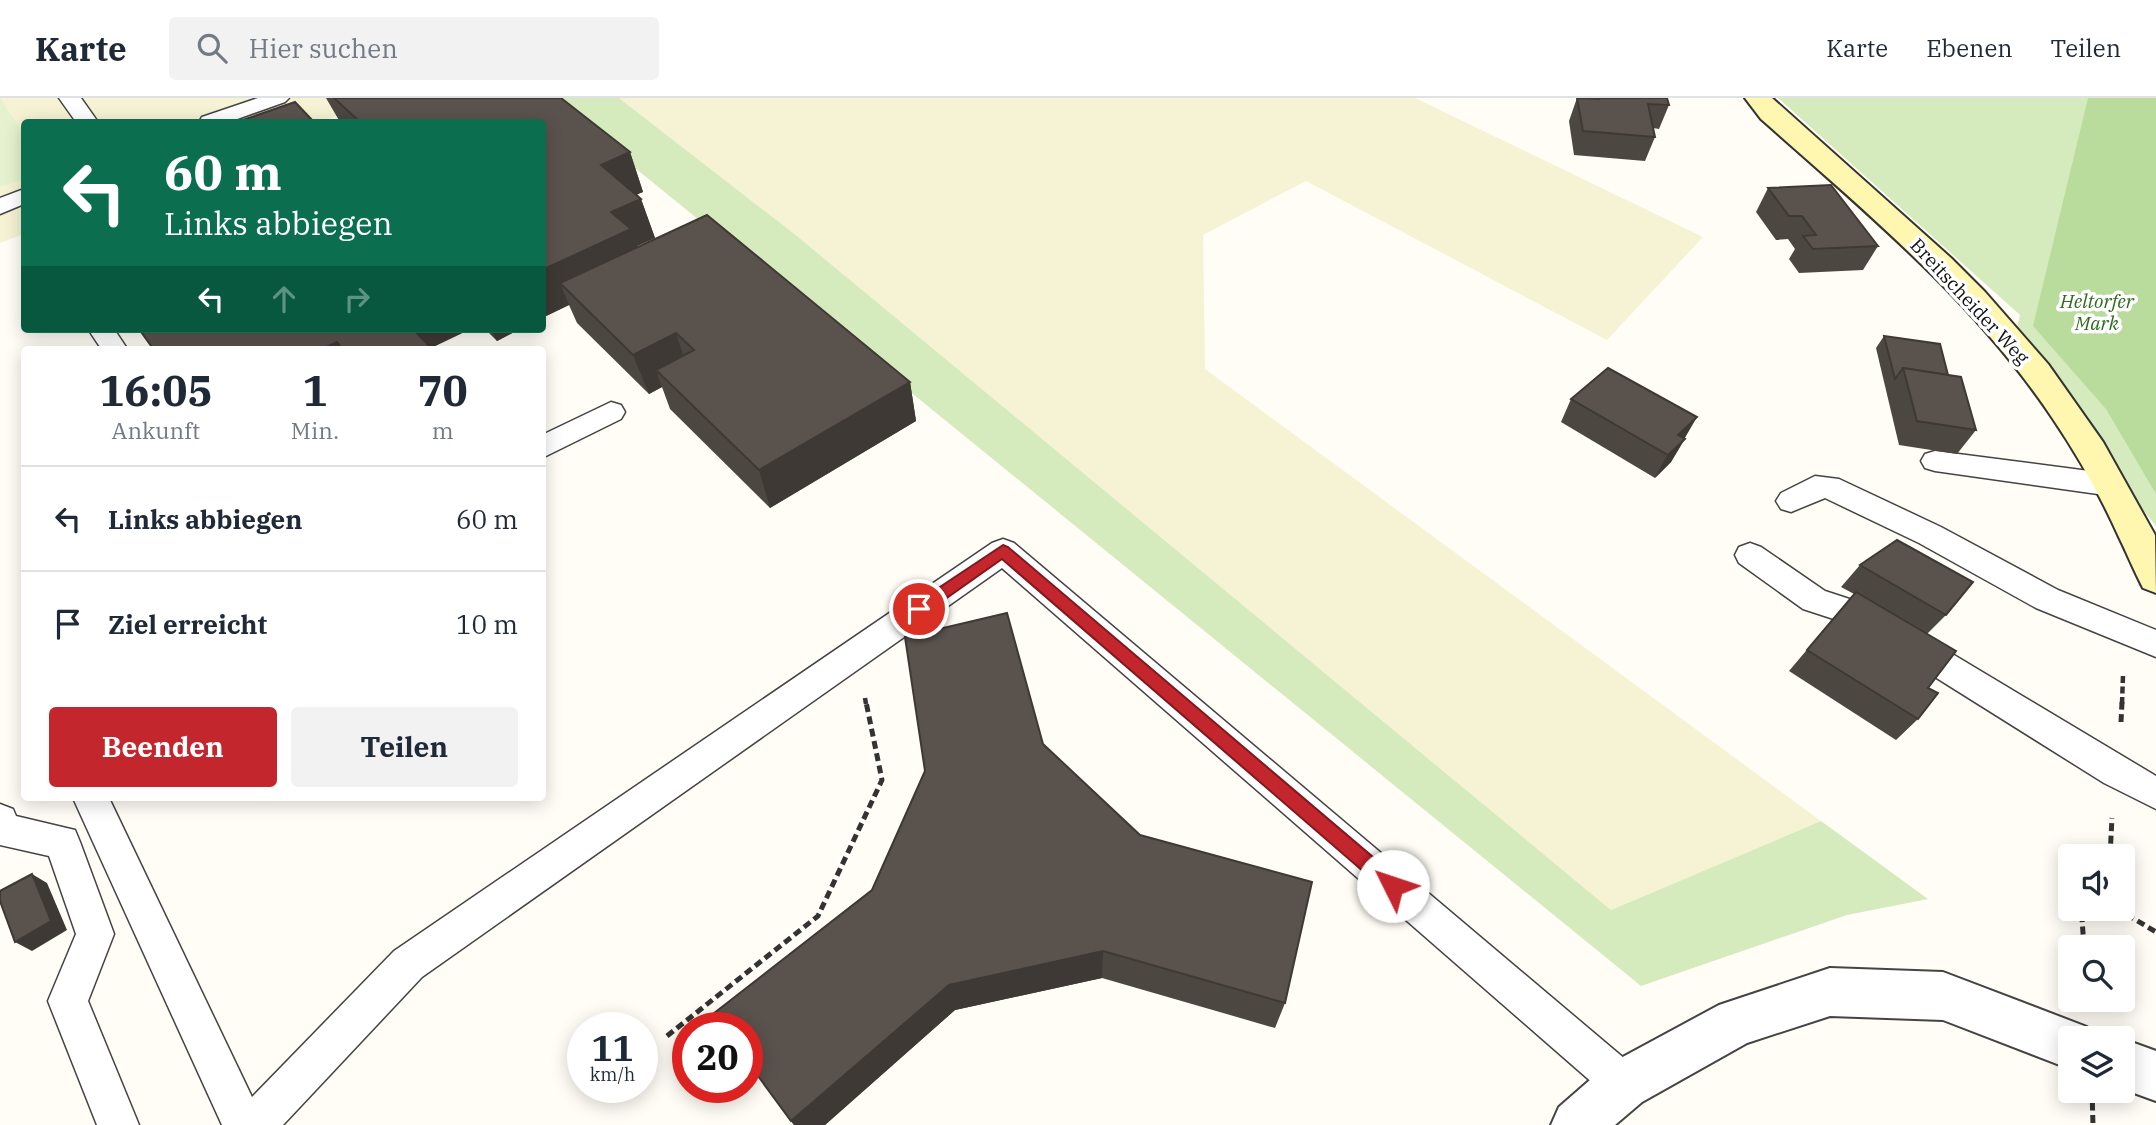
<!DOCTYPE html>
<html lang="de">
<head>
<meta charset="utf-8">
<style>
  :root { --surface:#fff; --page:#f2f2f3; --text:#1f2937; --muted:#747a83; --line:#e0e1e3; --accent:#c4262e }
  body { margin:0; font-family:"IBM Plex Serif",serif; background:var(--page); color:var(--text); height:100vh; display:flex; flex-direction:column; font-size:26px; white-space:nowrap }
  * { box-sizing:border-box; margin:0 }
  p { font-size:23px; color:var(--muted) }
  .icon { flex:none; width:38px; height:38px; fill:none; stroke:currentColor; stroke-width:2; stroke-linecap:round; stroke-linejoin:round }
  .map { position:relative; flex:1; overflow:hidden }
  .panel { position:absolute; left:21px; top:248px; width:525px; height:455px; display:flex; flex-direction:column; background:var(--surface); border-radius:7px; box-shadow:0 4px 18px #0003 }
  .panel>* { flex:none }
  .top-card { position:absolute; left:21px; top:21px; width:525px; height:214px; border-radius:7px; box-shadow:0 4px 18px #0003; background:#0b6e4f; color:#fff; overflow:hidden }
  .controls { position:absolute; left:2058px; top:746px; display:grid; gap:14px }
  .controls a { display:grid; place-items:center; width:77px; height:77px; border-radius:7px; background:var(--surface); box-shadow:0 4px 18px #0003; font-size:35px }
  .speed { position:absolute; left:567px; top:914px; display:flex; gap:14px; font-size:35px; font-weight:700; text-align:center }
  .speed>* { display:grid; place-content:center; width:91px; height:91px; border-radius:50%; background:var(--surface); box-shadow:0 4px 18px #0003; line-height:1 }
  .speed small { font-size:18px; font-weight:400 }
  .speed .limit { border:10px solid #d22; background:#fff; color:#111 }
  .pin { position:absolute; display:grid; place-items:center; width:60px; height:60px; color:#fff; margin:-30px; border:4px solid #fff; border-radius:50%; box-shadow:0 2px 7px #0007 }
  .me { position:absolute; width:77px; margin:-38px; rotate:311deg; stroke-linejoin:round; filter:drop-shadow(0 0 5px #0008) }
  .turn { display:flex; align-items:center; gap:24px; height:147px; padding:0 28px; font-size:32px }
  .turn .icon { width:91px; height:91px; stroke-width:2.5 }
  .turn b { display:block; font-size:49px; line-height:60px }
  .lanes { display:flex; align-items:center; height:66px; padding:0 28px; background:#0003; justify-content:center; gap:35px; direction:ltr }
  .lanes .off { opacity:.35 }
  .eta { display:flex; justify-content:space-evenly; align-items:center; height:119px; text-align:center }
  .eta b { font-size:42px; font-weight:800; line-height:49px }
  .cta { display:flex; gap:14px; margin-top:auto; padding:14px 28px }
  .cta a { flex:1; height:80px; border-radius:7px; background:var(--accent); color:#fff; font-size:28px; font-weight:800; line-height:80px; text-align:center }
  .cta a+a { background:var(--page); color:var(--text) }
  ul { padding:0; list-style:none }
  li { display:flex; align-items:center; gap:21px; height:105px; padding:0 28px; border-top:2px solid var(--line) }
  li div { flex:1 }
  li b { display:block; font-size:26px }
  li em { font-style:normal }
  header { display:flex; align-items:center; gap:42px; box-sizing:border-box; height:98px; padding:0 35px; background:var(--surface); border-bottom:2px solid var(--line) }
  header strong { font-size:33px }
  nav { display:flex; gap:38px; margin-inline-start:auto; font-size:24px }
  .search { width:490px; height:63px; background:var(--page); display:flex; align-items:center; gap:18px; box-sizing:border-box; padding:0 24px; border-radius:7px; color:var(--muted); font-size:26px }
  .map>svg:first-child { display:block }
  .farmland { fill:#f6f3d4 }
  .green { fill:#d5ebbd }
  .forest { fill:#b9dc9c }
  .pitch { fill:#e6f2cf }
  .lines { fill:none; stroke-linecap:round; stroke-linejoin:round }
  .service-casing { stroke:#444; stroke-width:3 }
  .minor-casing { stroke:#444; stroke-width:4 }
  .secondary-casing { stroke:#333; stroke-width:4 }
  .path-far1 { stroke:#333; stroke-width:4.5; stroke-dasharray:7 3.5; stroke-linecap:butt }
  .path { stroke:#333; stroke-width:5; stroke-dasharray:8 4.5; stroke-linecap:butt }
  .service { fill:#fff; fill-rule:evenodd }
  .minor { fill:#fff; fill-rule:evenodd }
  .secondary { fill:#fff6b0; fill-rule:evenodd }
  .wall { fill:#4d4742 }
  .shaded-wall { fill:#3f3936 }
  .building { fill:#5a524d; stroke:#3f3936; stroke-width:2 }
  .route { fill:#c4262e; stroke:#7f191e; stroke-width:2 }
  .labels { text-anchor:middle; stroke-width:7; stroke-linejoin:round; paint-order:stroke }
  .street-label { font-size:19px; fill:#111; stroke:#fff }
  .park-label { font-size:19px; font-style:italic; fill:#2f6b1f; stroke:#fff }
</style>
</head>
<body>
<header>
<strong>Karte</strong>
<div class="search"><svg class="icon" aria-label="search" viewBox="0 0 24 24"><circle cx="10" cy="10" r="6"/><path d="M15 15l6 6"/></svg>Hier suchen</div>
<nav><a>Karte</a><a>Ebenen</a><a>Teilen</a></nav>
</header>
<div class="map">
<svg width="2156" height="1027" viewBox="0 0 2156 1027">
  <rect width="100%" height="100%" fill="#fffdf5"/>
  <g class="farmland">
    <polygon points="0,0 386,0 321,24 24,24 24,136 0,145"/>
    <polygon points="619,0 1415,0 1703,139 1607,242 1306,83 1203,137 1205,271 1821,723 1611,812 797,138"/>
  </g>
  <g class="green">
    <polygon points="549,0 619,0 797,138 1611,812 1821,723 1928,801 1847,817 1641,888"/>
    <polygon points="1778,0 2156,0 2156,428 2110,371 2070,295 2015,240 2020,217"/>
  </g>
  <polygon class="forest" points="2088,0 2156,0 2156,396 2106,311 2033,228"/>
  <polygon class="pitch" points="0,0 24,36 24,81 0,89"/>
  <g class="lines">
    <g class="service-casing">
      <g id="service">
        <polygon points="59,0 81,0 98,24 76,24"/>
        <polygon points="258,0 289,0 285,4 229,24 199,24 202,19"/>
        <polygon points="24,91 24,106 0,116 0,100"/>
        <polygon points="88,231 114,231 128,252 102,252"/>
        <polygon points="611,304 621,307 625,314 621,321 542,360 542,337"/>
        <polygon points="1935,353 2112,376 2122,379 2126,387 2122,395 2112,398 1935,373 1925,370 1921,363 1925,356"/>
        <polygon points="1815,378 1839,381 1941,429 2058,492 2156,532 2156,559 2036,510 1919,445 1825,400 1791,414 1781,411 1776,403 1781,395"/>
        <polygon points="1003,441 1014,445 1638,972 1645,986 1638,1000 1624,1007 1610,1000 1002,470 422,879 283,1027 222,1027 73,700 109,700 252,999 394,853 992,445"/>
        <polygon points="1750,445 1761,449 1825,493 1874,509 2156,678 2156,711 2104,685 1852,527 1803,511 1739,465 1735,457 1739,449"/>
        <polygon points="0,706 13,711 16,718 75,732 80,744 114,836 88,903 139,1027 97,1027 48,903 76,836 49,758 0,747"/>
      </g>
    </g>
    <g class="minor-casing">
      <g id="minor">
        <polygon points="1830,870 1943,874 2087,929 2092,940 2070,940 2070,971 1943,922 1830,918 1747,945 1642,1004 1615,1027 1551,1027 1559,1009 1606,968 1719,907"/>
        <polygon points="2123,941 2156,953 2156,1003 2123,991"/>
      </g>
    </g>
    <g class="secondary-casing">
      <path id="secondary" d="M1745 0H1772L1951 160 1985 194 2048 266 2103 344 2155 437 2156 495 2143 490C2134 473 2127 455 2118 437 2100 397 2078 358 2053 321 1975 204 1865 113 1761 21Z"/>
    </g>
    <g class="path-far1">
      <polyline points="865,600 866,606"/>
      <polyline points="2122,606 2123,577"/>
    </g>
    <g class="path">
      <polyline points="2121,624 2122,604"/>
      <polyline points="2110,758 2112,720"/>
      <polyline points="2116,810 2156,834"/>
      <polyline points="2084,849 2082,821 2091,810"/>
      <polyline points="667,938 818,818 882,682 866,604"/>
      <polyline points="2092,992 2093,1027"/>
    </g>
    <use href="#service" class="service"/>
    <use href="#minor" class="minor"/>
    <use href="#secondary" class="secondary"/>
  </g>
  <g class="wall">
    <polygon points="326,0 561,0 630,54 643,94 637,96 641,101 655,140 637,148 637,150 910,284 916,323 770,410 670,311 662,289 649,296 577,225 569,207 542,220 542,24 340,24"/>
    <polygon points="1577,0 1667,0 1669,7 1659,31 1653,30 1655,39 1645,63 1574,57 1569,23"/>
    <polygon points="1768,90 1878,148 1863,172 1799,175 1789,161 1795,151 1788,141 1776,142 1756,114"/>
    <polygon points="485,231 520,231 497,243"/>
    <polygon points="1884,238 1948,277 1976,332 1957,356 1899,347 1876,250"/>
    <polygon points="1571,301 1684,341 1685,341 1671,364 1655,380 1561,324"/>
    <polygon points="1860,467 1946,517 1927,536 1928,590 1918,621 1896,642 1789,573 1854,496 1841,489"/>
    <polygon points="1043,646 1285,905 1275,930 1102,880 955,912 825,1027 794,1027 747,963 872,792"/>
  </g>
  <g class="shaded-wall">
    <polygon points="630,54 643,94 615,106 601,67"/>
    <polygon points="641,101 655,140 637,148 645,170 560,185 569,207 542,220 542,172 611,114"/>
    <polygon points="408,231 471,231 427,252"/>
    <polygon points="491,231 520,231 497,243"/>
    <polygon points="676,235 689,275 656,272 662,289 649,296 633,257"/>
    <polygon points="337,244 342,252 320,252"/>
    <polygon points="910,284 916,323 770,410 759,372"/>
    <polygon points="1697,319 1671,364 1655,380 1678,337"/>
    <polygon points="32,776 47,785 67,832 32,853 15,844"/>
    <polygon points="1103,853 1102,880 955,912 825,1027 794,1027 791,1023 949,887"/>
  </g>
  <g class="building">
    <polygon points="334,0 561,0 630,54 601,67 641,101 611,114 631,131 542,172 542,24 360,24"/>
    <polygon points="1577,0 1599,1 1599,0 1667,0 1669,7 1648,6 1655,39 1583,33"/>
    <polygon points="295,4 314,24 237,24"/>
    <polygon points="1831,87 1878,148 1813,151 1803,138 1816,137 1802,118 1789,118 1768,90"/>
    <polygon points="707,117 910,284 759,372 656,272 694,252 676,235 633,257 560,185"/>
    <polygon points="139,231 413,231 433,252 343,252 337,244 320,252 154,252"/>
    <polygon points="1884,238 1940,246 1948,277 1903,270 1895,281"/>
    <polygon points="1608,270 1697,319 1678,337 1685,341 1668,357 1571,301"/>
    <polygon points="1903,270 1961,279 1976,332 1917,323"/>
    <polygon points="1897,442 1973,484 1946,517 1860,467"/>
    <polygon points="1856,494 1956,553 1928,590 1938,595 1918,621 1807,552"/>
    <polygon points="1007,515 1043,646 1140,737 1312,784 1285,905 1103,853 949,887 791,1023 747,963 747,929 722,929 713,916 872,792 925,673 905,539"/>
    <polygon points="32,776 51,823 15,844 0,803 0,793"/>
  </g>
  <polygon class="route" points="1003,447 1008,449 1400,782 1403,788 1400,794 1393,797 1387,794 1002,461 924,516 913,516 911,511 913,507"/>
  <g class="labels">
    <g class="street-label">
      <text transform="translate(1970 203) rotate(47)" y="7">Breitscheider Weg</text>
    </g>
    <g class="park-label">
      <text x="2097" y="210">Heltorfer<tspan x="2097" dy="22">Mark</tspan></text>
    </g>
  </g>
</svg>
<div class="controls">
<a><svg class="icon" aria-label="sound" viewBox="0 0 24 24"><path d="M4 9h4l5-4v14l-5-4H4zM17 9q2 3 0 6"/></svg></a>
<a><svg class="icon" aria-label="search" viewBox="0 0 24 24"><circle cx="10" cy="10" r="6"/><path d="M15 15l6 6"/></svg></a>
<a><svg class="icon" aria-label="layers" viewBox="0 0 24 24"><path d="M12 4l9 5-9 5-9-5zM3 14l9 5 9-5"/></svg></a>
</div>
<div class="speed"><div>11<small>km/h</small></div><div class="limit">20</div></div>
<div class="pin" style="left:919px;top:511px;background:#d93025"><svg class="icon" aria-label="arrive" viewBox="0 0 24 24"><path d="M6 21V4h12l-3 4 3 4H6"/></svg></div>
<svg class="me" style="left:1393px;top:788px" viewBox="-20 -20 40 40"><circle r="19" fill="#fff"/><path d="M0-13L10 11 0 6-10 11z" fill="#c4262e"/></svg>
<div class="top-card">
<div class="turn"><svg class="icon" aria-label="left" viewBox="0 0 24 24"><path d="M17 20v-9H6M10 6l-5 5 5 5"/></svg><div><b>60 m</b>Links abbiegen</div></div>
<div class="lanes"><svg class="icon" aria-label="left" viewBox="0 0 24 24"><path d="M17 20v-9H6M10 6l-5 5 5 5"/></svg><svg class="icon off" aria-label="ahead" viewBox="0 0 24 24"><path d="M12 20V5M6 11l6-6 6 6"/></svg><svg class="icon off" aria-label="right" viewBox="0 0 24 24"><path d="M7 20v-9h11M14 6l5 5-5 5"/></svg></div>
</div>
<section class="panel">
<div class="eta">
<div><b>16:05</b><p>Ankunft</p></div>
<div><b>1</b><p>Min.</p></div>
<div><b>70</b><p>m</p></div>
</div>
<ul>
<li><svg class="icon" aria-label="left" viewBox="0 0 24 24"><path d="M17 20v-9H6M10 6l-5 5 5 5"/></svg><div><b>Links abbiegen</b></div><em>60 m</em></li>
<li><svg class="icon" aria-label="arrive" viewBox="0 0 24 24"><path d="M6 21V4h12l-3 4 3 4H6"/></svg><div><b>Ziel erreicht</b></div><em>10 m</em></li>
</ul>
<div class="cta"><a>Beenden</a><a>Teilen</a></div>
</section>
</div>
</body>
</html>
